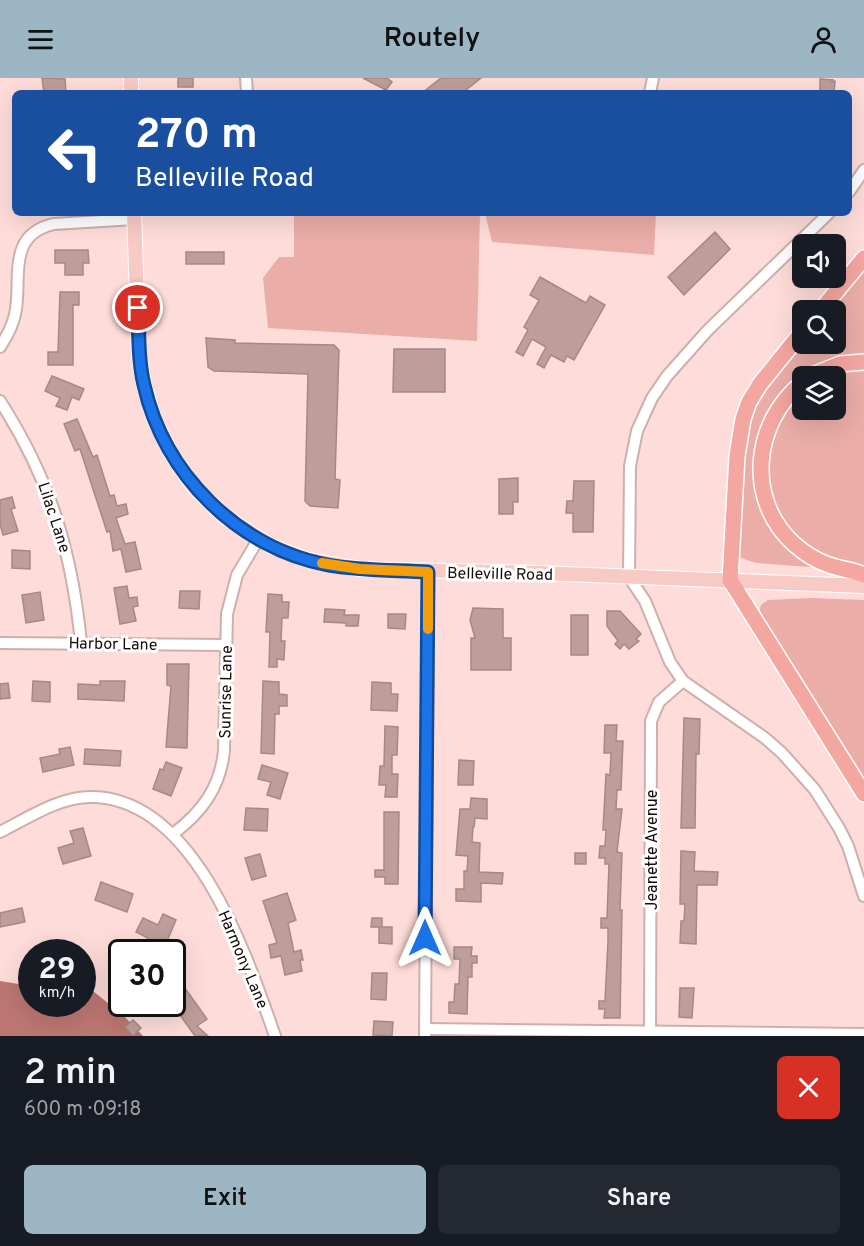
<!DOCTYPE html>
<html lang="en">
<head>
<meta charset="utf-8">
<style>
  :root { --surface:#171b24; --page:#242831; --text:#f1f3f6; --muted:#9ea1a6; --accent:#9db6c4 }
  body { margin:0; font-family:Overpass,sans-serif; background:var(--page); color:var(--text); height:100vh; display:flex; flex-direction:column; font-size:22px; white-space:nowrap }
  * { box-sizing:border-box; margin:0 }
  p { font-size:20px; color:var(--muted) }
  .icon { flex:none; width:33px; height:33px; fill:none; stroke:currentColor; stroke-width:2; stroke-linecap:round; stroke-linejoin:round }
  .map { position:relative; height:958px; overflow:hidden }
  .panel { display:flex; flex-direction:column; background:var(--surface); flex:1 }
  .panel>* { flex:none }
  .guide { position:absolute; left:12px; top:12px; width:840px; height:126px; border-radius:9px; box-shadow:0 6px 24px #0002; background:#1a4fa0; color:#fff; overflow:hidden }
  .fabs { position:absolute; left:792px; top:156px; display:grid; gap:12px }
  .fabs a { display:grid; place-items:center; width:54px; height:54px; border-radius:9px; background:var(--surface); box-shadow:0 6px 24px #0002; font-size:30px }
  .speed { position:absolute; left:18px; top:861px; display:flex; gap:12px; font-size:30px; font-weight:700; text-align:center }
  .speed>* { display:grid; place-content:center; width:78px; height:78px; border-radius:50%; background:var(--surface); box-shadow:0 6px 24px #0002; line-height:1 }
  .speed small { font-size:15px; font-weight:400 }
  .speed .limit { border:3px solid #111; border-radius:9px; background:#fff; color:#111 }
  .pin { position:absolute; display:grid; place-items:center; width:51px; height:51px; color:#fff; margin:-26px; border:3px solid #fff; border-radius:50%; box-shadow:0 2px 6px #0007 }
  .me { position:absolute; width:66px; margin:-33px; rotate:0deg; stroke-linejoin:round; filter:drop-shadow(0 0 4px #0008) }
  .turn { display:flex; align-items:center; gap:21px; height:126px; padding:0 24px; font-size:27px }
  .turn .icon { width:78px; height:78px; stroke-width:2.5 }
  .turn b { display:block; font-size:42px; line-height:51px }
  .round { display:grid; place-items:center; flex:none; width:63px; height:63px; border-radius:9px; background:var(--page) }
  .headline { display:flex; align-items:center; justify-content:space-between; height:102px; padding:0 24px }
  h1 { font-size:36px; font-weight:600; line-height:45px }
  .action { display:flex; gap:12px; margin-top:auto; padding:12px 24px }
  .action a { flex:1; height:69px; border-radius:9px; background:var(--accent); color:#111; font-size:24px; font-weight:600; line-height:69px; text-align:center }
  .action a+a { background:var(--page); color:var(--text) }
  header { display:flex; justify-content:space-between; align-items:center; height:78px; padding:0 24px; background:var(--accent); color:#111; font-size:27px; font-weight:600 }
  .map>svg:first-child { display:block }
  .green { fill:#eaada8 }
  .water { fill:#bc7772 }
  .building { fill:#be9e9b; stroke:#a78885; stroke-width:1.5 }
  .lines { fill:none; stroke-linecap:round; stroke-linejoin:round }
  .minor-casing { stroke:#cfafac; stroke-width:14 }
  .major-casing { stroke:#fff; stroke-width:16 }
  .highway-casing { stroke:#fff; stroke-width:18 }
  .minor { stroke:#fff; stroke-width:10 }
  .major { stroke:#f8cac6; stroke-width:14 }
  .highway { stroke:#f4a6a0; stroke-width:15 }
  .route-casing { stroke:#114b97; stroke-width:15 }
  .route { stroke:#1a73e8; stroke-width:10 }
  .slow { stroke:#f59e0b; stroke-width:10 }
  .labels { text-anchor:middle; stroke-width:6; stroke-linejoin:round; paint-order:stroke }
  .street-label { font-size:16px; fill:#150a0a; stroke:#fff }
</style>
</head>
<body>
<header><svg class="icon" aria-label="menu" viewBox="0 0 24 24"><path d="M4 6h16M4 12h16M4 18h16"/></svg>Routely<svg class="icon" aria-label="person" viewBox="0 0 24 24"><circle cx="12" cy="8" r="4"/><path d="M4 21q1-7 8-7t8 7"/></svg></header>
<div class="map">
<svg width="864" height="958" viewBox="0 0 864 958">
  <rect width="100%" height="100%" fill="#fedcd9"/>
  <g class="green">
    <polygon points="294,135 480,135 477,263 268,250 263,200 279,179 294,179"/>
    <polygon points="485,135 656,135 654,177 492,164"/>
    <path d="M864 187V278L809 294 798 301 780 319 761 422 824 490 756 485 741 480 739 476C741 422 735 360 762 312 773 294 789 277 802 261V266H836V232H827Z"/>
    <path d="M864 289V488C857 487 848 487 841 485 804 475 773 441 768 403 766 391 768 379 771 367 775 346 786 325 802 312V332H836V298H823L842 292Z"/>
    <polygon points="811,520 864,522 864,706 759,535 761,527 768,522"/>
  </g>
  <polygon class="water" points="0,903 31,908 32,926 82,926 83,905 124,938 143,958 0,958"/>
  <g class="building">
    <polygon points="42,0 65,1 66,15 44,15"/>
    <rect x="178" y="0" width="15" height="9"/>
    <polygon points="363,0 387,0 392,4 386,12"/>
    <polygon points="441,0 481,0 462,15 422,15"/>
    <polygon points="820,1 833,2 832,4 835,3 834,15 820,15"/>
    <polygon points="715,154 730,171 684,217 668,199"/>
    <polygon points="55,172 88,172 89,185 83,185 83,197 65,197 65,185 55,185"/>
    <rect x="186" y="174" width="38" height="12"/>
    <polygon points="540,199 586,225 590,218 605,227 574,282 567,278 564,284 551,277 544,290 537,286 546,269 532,261 523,278 516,274 528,252 524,249 539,222 530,217"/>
    <polygon points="60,214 79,214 79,227 73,227 73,287 48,287 48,274 58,274"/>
    <polygon points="206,260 235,262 235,265 334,267 339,272 335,401 340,402 338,430 310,428 305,423 308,296 214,293 208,289"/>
    <polygon points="394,271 445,271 445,314 393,314"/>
    <polygon points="52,298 84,311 79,322 72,319 67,332 56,328 60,320 45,313"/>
    <polygon points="77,341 93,379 97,377 110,418 114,417 117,428 126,426 128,436 116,440 125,466 135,464 141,491 126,494 121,471 113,473 110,453 107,454 80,371 75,373 64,346"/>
    <polygon points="518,400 518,424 513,424 513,436 499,436 499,401"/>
    <polygon points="574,403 594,403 593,454 573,454 573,435 566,435 567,423 573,423"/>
    <polygon points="12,419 15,430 11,431 18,453 3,457 0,446 0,422"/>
    <polygon points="12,472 30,473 30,491 12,490"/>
    <polygon points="127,508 129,520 137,519 138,528 133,529 136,543 120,546 114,510"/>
    <polygon points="180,513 200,513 199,531 179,530"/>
    <polygon points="40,514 44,542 26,545 22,517"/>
    <polygon points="268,516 282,517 282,524 289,524 288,540 282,540 281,563 285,563 284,582 277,581 277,589 269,589 270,554 266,554"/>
    <polygon points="473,530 503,531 503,560 511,560 511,592 471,592 471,560 475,560 470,542"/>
    <polygon points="325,531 345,532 344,537 359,537 358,548 346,548 346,545 324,544"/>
    <polygon points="607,533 620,533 641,556 636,561 639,563 629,571 624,566 620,571 615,566 618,563 607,548"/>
    <polygon points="388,536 406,536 405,551 388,550"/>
    <rect x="571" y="537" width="17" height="40"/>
    <polygon points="167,586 189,586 187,670 166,669 171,608 167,607"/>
    <polygon points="33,603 50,604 50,624 32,623"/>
    <polygon points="100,603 125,603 124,623 78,621 78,606 100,607"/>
    <polygon points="263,603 279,604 279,616 287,617 287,628 279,628 279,636 275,636 274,676 261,675"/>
    <polygon points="372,604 391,605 391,616 398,616 397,633 371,632"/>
    <polygon points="8,605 10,620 0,621 0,606"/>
    <polygon points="684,640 700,641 699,676 696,676 695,750 681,750"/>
    <polygon points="605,647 617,647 616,663 623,663 621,712 617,712 616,731 622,731 617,774 622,775 620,832 622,832 620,940 604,940 605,931 599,931 599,923 605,923 608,863 608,850 601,850 601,840 607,840 609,786 605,786 605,780 599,780 600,768 605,768 606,752 603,752 606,696 610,697 611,675 604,675"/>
    <polygon points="385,648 398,649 397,677 392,677 392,696 398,696 397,719 385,719 386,707 379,707 380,688 384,688"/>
    <polygon points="70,669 74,687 43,694 40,680 60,676 59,671"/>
    <polygon points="85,671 121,673 120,688 84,686"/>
    <polygon points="459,682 474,683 473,707 458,707"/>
    <polygon points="166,684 182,690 171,718 153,711 160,691 163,692"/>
    <polygon points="262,687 288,695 280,721 267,717 271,704 258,701"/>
    <polygon points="471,720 487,721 487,741 475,740 474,749 473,749 472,764 480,765 479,794 503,795 502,806 481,805 481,824 456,823 456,811 464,811 464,793 467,793 468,778 456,777 460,731 470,731"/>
    <polygon points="246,730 268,731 267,753 244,752"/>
    <polygon points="384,734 399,734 398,806 385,806 385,799 375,799 375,792 384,792"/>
    <polygon points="83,750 91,778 63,786 58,770 74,765 70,753"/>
    <polygon points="681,773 695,774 694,793 718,794 717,807 697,807 696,866 680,865 681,843 684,843 685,826 680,826"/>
    <rect x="575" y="775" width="11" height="11"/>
    <polygon points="260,776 266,798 252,802 245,780"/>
    <polygon points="101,804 133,816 127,834 95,822"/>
    <polygon points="287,815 296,842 288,845 294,874 301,872 303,882 300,882 302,893 285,897 281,878 271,880 269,867 277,865 263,823"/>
    <polygon points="22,830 25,844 0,849 0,835"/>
    <polygon points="163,836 176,842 165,868 159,865 157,870 146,865 148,860 136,854 143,840 158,847"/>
    <polygon points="372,840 382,840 382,849 392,849 392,866 379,865 379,849 371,849"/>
    <polygon points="454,869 472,869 471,878 477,878 477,885 472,885 472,899 468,899 467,936 449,935 449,924 454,924 455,906 459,906 460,881 454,881"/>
    <polygon points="172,892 207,941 197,948 208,958 195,958 172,926"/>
    <polygon points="372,895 387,895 386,922 371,921"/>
    <polygon points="680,910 694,910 692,940 679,939"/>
    <polygon points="133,942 141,950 133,958 125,949"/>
    <polygon points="374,943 393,944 392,958 373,957"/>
  </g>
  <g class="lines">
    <g class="minor-casing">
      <g id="minor">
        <polyline points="246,0 247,15"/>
        <polyline points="650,15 653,0"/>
        <polyline points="849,114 864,92"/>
        <polyline points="829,135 708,252 667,298 652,320 637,353 630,388 629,499 645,523 670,584 683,603 765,660 782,675 815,712 839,750 848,768 864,818"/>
        <path d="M0 269C8 257 14 246 16 231 21 197 8 156 54 146L134 141"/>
        <path d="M0 323C50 401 72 473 81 565"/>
        <polyline points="0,565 226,567"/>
        <path d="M0 754C28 740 57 720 89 719 194 717 247 878 275 958"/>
        <path d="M173 756C202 734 220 710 224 673L227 536 237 497 259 460"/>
        <polyline points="425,951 864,956"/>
        <polyline points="650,954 651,643 659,624 683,603"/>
        <polyline points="425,958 428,494"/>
      </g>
    </g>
    <g class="major-casing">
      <g id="major">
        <polyline points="131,0 131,15"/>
        <polyline points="134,135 139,277 144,307 154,341 172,377 195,410 224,438 271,468 308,482 360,491 539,495 864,508"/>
      </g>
    </g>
    <g class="highway-casing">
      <g id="highway">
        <polyline points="821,232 864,180"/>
        <polyline points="802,254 760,306 749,324 743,341 737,378 730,502 864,716"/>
        <polyline points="810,298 840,286 864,284"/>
        <path d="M802 305C753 344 745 422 794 466 803 474 817 483 829 487 840 491 853 492 864 497"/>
      </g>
    </g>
    <use href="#minor" class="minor"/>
    <use href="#major" class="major"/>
    <use href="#highway" class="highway"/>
  </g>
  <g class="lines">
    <g class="route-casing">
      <path id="route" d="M138 230C139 256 138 282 144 307 164 396 238 470 328 487 361 493 395 492 428 494L425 860"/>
    </g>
    <use href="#route" class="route"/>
    <polyline class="slow" points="322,485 360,491 428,494 428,551"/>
  </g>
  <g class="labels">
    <g class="street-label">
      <text transform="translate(55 439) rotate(72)" y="6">Lilac Lane</text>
      <text transform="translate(500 495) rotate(1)" y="6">Belleville Road</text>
      <text transform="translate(113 565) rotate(1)" y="6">Harbor Lane</text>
      <text transform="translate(225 614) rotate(-89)" y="6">Sunrise Lane</text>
      <text transform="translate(651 772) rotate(-90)" y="6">Jeanette Avenue</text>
      <text transform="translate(244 881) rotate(67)" y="6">Harmony Lane</text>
    </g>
  </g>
</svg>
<div class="fabs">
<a><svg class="icon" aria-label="sound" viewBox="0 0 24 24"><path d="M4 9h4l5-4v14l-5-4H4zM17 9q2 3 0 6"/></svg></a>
<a><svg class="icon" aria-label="search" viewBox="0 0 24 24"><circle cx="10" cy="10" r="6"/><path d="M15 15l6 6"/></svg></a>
<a><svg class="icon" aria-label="layers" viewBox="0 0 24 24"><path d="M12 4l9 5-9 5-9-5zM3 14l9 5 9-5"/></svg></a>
</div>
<div class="speed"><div>29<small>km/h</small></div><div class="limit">30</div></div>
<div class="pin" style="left:138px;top:230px;background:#d93025"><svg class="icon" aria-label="arrive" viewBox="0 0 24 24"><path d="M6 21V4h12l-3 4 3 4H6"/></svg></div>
<svg class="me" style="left:425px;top:860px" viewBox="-20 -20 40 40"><path d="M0-17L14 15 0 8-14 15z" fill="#1a73e8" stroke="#fff" stroke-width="4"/></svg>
<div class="guide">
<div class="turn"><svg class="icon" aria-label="left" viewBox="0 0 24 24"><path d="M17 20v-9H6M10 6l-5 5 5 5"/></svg><div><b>270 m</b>Belleville Road</div></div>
</div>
</div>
<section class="panel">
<div class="headline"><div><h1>2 min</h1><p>600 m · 09:18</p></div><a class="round" style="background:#d93025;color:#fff"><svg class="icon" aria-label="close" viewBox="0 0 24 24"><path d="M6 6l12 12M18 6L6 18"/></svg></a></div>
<div class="action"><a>Exit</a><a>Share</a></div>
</section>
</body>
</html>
